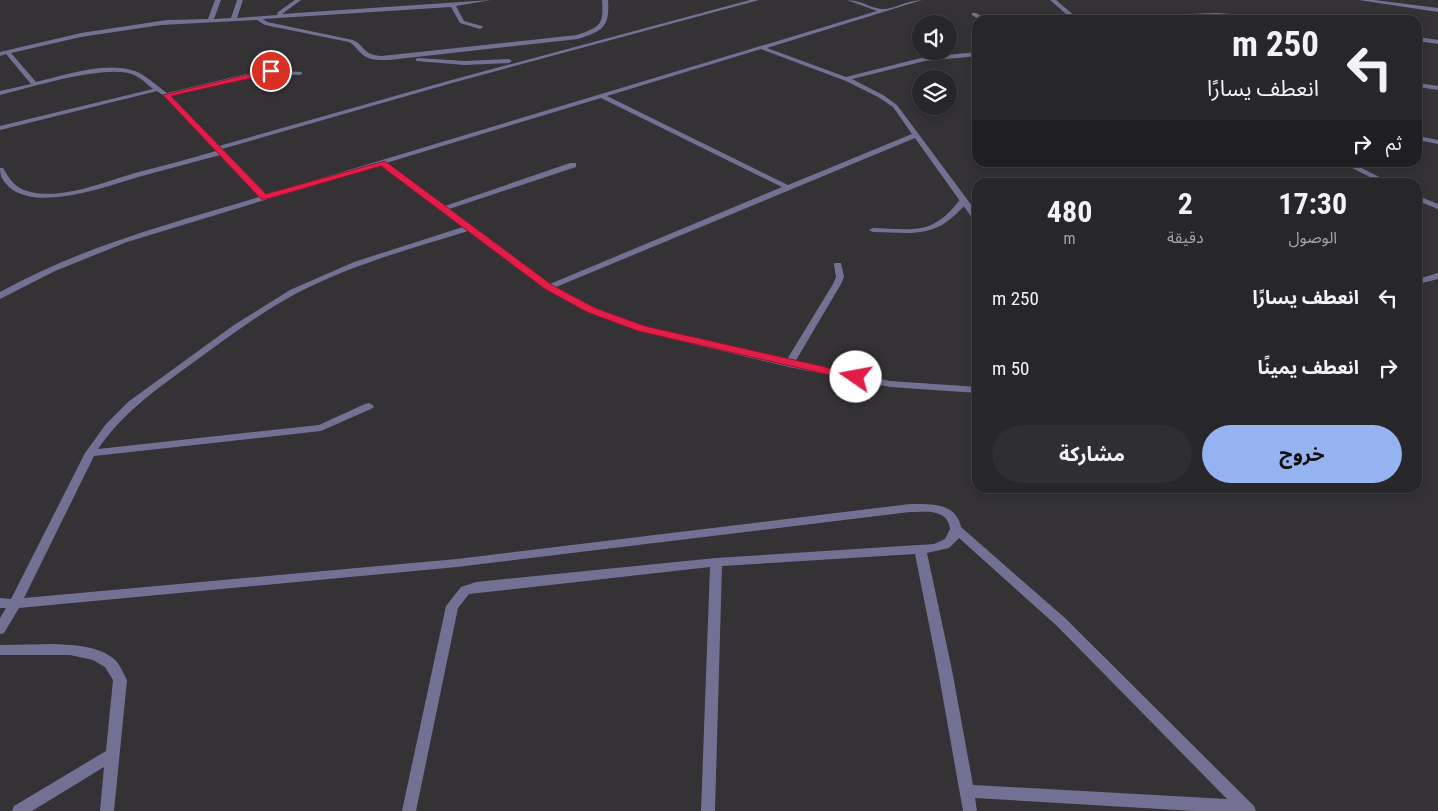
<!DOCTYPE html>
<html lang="ar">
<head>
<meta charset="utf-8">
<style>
  :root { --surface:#272628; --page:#2f2e30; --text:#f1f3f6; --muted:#a4a5a8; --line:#434345; --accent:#95b2f1 }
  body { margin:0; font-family:"Roboto Condensed","Noto Sans Arabic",sans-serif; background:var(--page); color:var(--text); direction:rtl; height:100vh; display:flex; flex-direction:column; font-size:19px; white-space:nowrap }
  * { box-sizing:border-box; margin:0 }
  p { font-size:16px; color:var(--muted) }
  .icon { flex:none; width:28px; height:28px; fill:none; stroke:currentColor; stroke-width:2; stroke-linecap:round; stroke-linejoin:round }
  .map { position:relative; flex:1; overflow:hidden; direction:ltr }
  .panel { position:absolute; left:972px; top:178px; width:450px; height:315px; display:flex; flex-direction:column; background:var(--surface); border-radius:15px; box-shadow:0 2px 8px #0003,0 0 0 1px var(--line); direction:rtl }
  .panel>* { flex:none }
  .top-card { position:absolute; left:972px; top:15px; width:450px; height:152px; border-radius:15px; box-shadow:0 2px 8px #0003,0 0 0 1px var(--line); direction:rtl; background:#272628; color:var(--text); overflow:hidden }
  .fabs { position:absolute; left:912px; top:15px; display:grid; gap:10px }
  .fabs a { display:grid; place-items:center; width:45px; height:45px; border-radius:50%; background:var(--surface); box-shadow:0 2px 8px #0003,0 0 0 1px var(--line); font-size:25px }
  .pin { position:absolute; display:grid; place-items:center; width:42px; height:42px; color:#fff; margin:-21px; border:2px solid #fff; border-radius:50%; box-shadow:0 1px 5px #0007 }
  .me { position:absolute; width:55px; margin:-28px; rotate:282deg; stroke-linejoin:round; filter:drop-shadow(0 0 4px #0008) }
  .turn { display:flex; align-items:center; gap:18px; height:105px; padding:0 20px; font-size:22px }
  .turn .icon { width:65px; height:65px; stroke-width:2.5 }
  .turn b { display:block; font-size:35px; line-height:42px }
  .then { display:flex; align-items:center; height:48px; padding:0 20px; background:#0003; gap:10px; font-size:19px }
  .eta { display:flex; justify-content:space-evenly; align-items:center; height:85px; text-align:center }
  .eta b { font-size:30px; font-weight:700; line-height:35px }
  .cta { display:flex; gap:10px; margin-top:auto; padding:10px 20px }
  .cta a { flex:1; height:58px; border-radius:30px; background:var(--accent); color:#111; font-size:20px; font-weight:700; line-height:58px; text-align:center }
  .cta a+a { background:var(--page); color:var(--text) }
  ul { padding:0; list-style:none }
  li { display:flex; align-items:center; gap:15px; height:70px; padding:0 20px }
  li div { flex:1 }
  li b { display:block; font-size:19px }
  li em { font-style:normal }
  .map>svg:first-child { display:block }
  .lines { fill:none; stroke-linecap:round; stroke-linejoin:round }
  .service { fill:#727193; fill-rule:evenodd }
  .minor { fill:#727193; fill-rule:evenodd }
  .route { fill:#e11d48; stroke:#92132f }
</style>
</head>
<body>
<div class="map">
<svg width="1438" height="811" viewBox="0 0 1438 811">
  <rect width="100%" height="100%" fill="#343235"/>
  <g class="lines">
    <path class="service" d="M961 199H964L968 201C937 239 918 233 873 232L869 230 873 228C892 228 918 233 935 223 946 217 953 208 961 199Z"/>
    <g class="minor">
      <path d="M215 0H221L214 19 231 18 237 0H243L237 18 277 15 278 12 295 0H301L282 14 491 0 456 6 464 21 482 26 483 27 480 29 460 23 451 7 263 19 267 22 353 40C366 46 362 55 382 56L577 35C600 27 604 25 602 0H608C610 27 603 31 578 39L389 60C380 60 368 61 361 53 356 49 355 45 349 42L265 25 257 20 161 25 81 37 11 53 36 82C67 75 104 61 135 71 146 75 158 87 167 93L263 70 302 72V74L300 75 263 74 170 96 219 146 448 81 750 0H759L452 83 222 149 266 195 877 11 847 0C861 0 872 9 882 9 892 10 908 0 922 0L767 48 846 77 925 57 978 52V56L925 61 852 79 883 95 897 105 978 214V222H975L915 138 556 287 594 308 645 327 786 361 833 284 836 277 834 265 835 263H841L844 277 841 284 795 362 890 381 978 387V393L890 387 789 367 639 331 588 312 546 289 468 231C410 249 351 265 297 293 258 314 223 341 187 367 154 391 122 414 98 449L319 425 365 404 369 403 374 406 373 408 321 431 94 456 24 598 457 559 910 504C930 504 956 502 961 527L1065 618 1254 806 1256 811H1194L975 798 977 811H963L938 670 915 554 722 566 715 811H701L710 567 469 594 458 608 416 811H402L446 606 461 587 476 582 716 558 934 544 945 539 950 529C948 508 925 512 910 512L457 567 19 608 4 633 0 634V618L6 608H0V598L11 599 85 453 106 424 128 402 234 325 290 290 354 262 463 227 380 165 127 242 55 271 0 299V292C81 247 171 223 259 197L220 155C194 162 168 169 142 176 110 185 38 213 9 187 3 181 0 177 0 168H3C9 178 15 188 27 191 60 201 104 182 135 173 162 166 189 159 216 151L164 96 157 91 0 130V126L153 89C147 84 141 78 134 75 108 63 29 88 0 95V91L31 84 6 54 0 56V52L81 33 167 20 208 19ZM761 49 846 81 878 97 893 107 912 134 788 185 607 96ZM601 98 782 187 550 284 449 209 576 167V163H570L445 206 386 163ZM959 538 1057 626 1227 799 973 785 952 670 927 553 949 548Z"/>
      <polygon points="1050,0 1056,0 1077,18 1217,13 1285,18 1288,20 1217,17 1073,20"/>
      <polygon points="1359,0 1374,0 1438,8 1438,12"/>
      <polygon points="972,13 976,13 987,20 980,20 972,15"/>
      <polygon points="1418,37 1438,40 1438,44 1418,41"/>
      <polygon points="418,58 465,61 509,59 512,61 509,63 465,65 416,61 416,59"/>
      <polygon points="1418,83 1438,86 1438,90 1418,87"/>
      <polygon points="1418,136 1438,140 1438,144 1418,140"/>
      <polygon points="1340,162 1350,162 1389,182 1380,182"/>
      <polygon points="1418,196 1438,204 1438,209 1418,201"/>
      <polygon points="1438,273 1438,279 1418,284 1418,279"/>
      <path d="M55 644C74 645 99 646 114 659 120 664 123 673 127 680L114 811H100L104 767 32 811H12L14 806 106 751 113 680 105 667 93 660 70 655H0V645Z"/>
    </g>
  </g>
  <polygon class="route" points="271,69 275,71 274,73 171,96 266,194 385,161 552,285 595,308 645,326 856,374 862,377 856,381 638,331 587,312 545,289 381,166 267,199 261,199 163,95"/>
</svg>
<div class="fabs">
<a><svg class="icon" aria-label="sound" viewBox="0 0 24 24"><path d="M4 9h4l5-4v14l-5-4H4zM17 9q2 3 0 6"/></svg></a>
<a><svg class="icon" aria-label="layers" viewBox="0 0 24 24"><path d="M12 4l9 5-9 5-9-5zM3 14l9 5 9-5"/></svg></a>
</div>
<div class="pin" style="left:271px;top:71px;background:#d93025"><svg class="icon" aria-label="arrive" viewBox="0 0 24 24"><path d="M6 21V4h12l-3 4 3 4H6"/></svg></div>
<svg class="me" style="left:856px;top:377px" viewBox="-20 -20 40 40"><circle r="19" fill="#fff"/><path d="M0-13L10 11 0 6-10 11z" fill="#e11d48"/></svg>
<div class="top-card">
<div class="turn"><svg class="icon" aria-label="left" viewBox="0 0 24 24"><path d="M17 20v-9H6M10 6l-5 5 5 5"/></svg><div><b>250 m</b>انعطف يسارًا</div></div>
<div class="then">ثم<svg class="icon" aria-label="right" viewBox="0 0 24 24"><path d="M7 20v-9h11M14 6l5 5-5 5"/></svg></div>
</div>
<section class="panel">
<div class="eta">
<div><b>17:30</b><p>الوصول</p></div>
<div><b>2</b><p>دقيقة</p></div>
<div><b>480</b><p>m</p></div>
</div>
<ul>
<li><svg class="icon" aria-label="left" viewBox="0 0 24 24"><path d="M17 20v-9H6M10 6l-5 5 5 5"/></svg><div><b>انعطف يسارًا</b></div><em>250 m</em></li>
<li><svg class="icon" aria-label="right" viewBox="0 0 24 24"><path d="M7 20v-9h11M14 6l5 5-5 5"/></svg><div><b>انعطف يمينًا</b></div><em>50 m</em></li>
</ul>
<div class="cta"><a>خروج</a><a>مشاركة</a></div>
</section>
</div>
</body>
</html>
